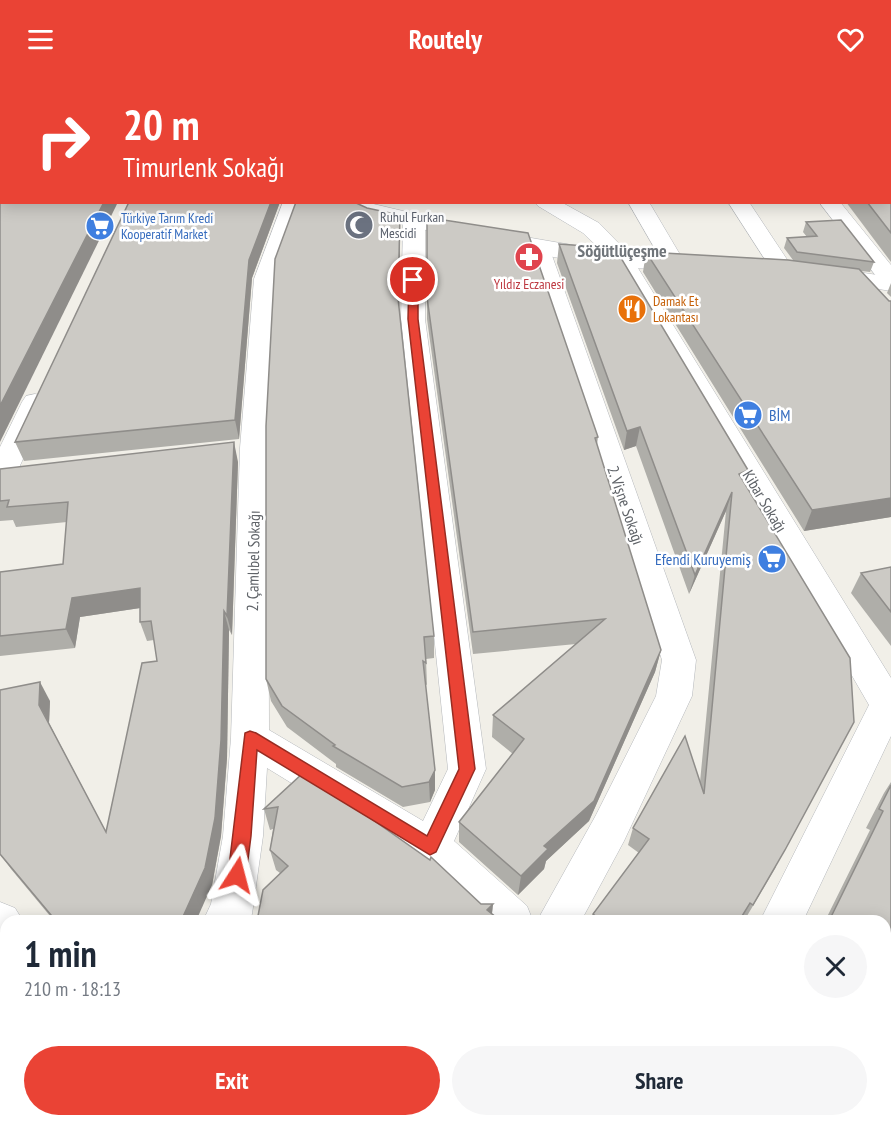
<!DOCTYPE html>
<html lang="en">
<head>
<meta charset="utf-8">
<style>
  :root { --surface:#fff; --page:#f6f6f7; --text:#1f2937; --muted:#747a83; --accent:#ea4335 }
  body { margin:0; font-family:"PT Sans Narrow",sans-serif; background:var(--page); color:var(--text); height:100vh; display:flex; flex-direction:column; font-size:22px; white-space:nowrap }
  * { box-sizing:border-box; margin:0 }
  p { font-size:20px; color:var(--muted) }
  .icon { flex:none; width:33px; height:33px; fill:none; stroke:currentColor; stroke-width:2; stroke-linecap:round; stroke-linejoin:round }
  .map { position:relative; flex:1; overflow:hidden }
  .details { position:absolute; left:0px; top:837px; width:891px; height:212px; display:flex; flex-direction:column; background:var(--surface); border-radius:18px 18px 0 0; box-shadow:0 3px 15px #0003 }
  .details>* { flex:none }
  .banner { position:absolute; left:0px; top:0px; width:891px; height:126px; box-shadow:0 3px 15px #0003; background:#ea4335; color:#fff; overflow:hidden }
  .pin { position:absolute; display:grid; place-items:center; width:51px; height:51px; color:#fff; margin:-26px; border:3px solid #fff; border-radius:50%; box-shadow:0 2px 6px #0007 }
  .me { position:absolute; width:66px; margin:-33px; rotate:9deg; stroke-linejoin:round; filter:drop-shadow(0 0 4px #0008) }
  .turn { display:flex; align-items:center; gap:21px; height:126px; padding:0 24px; font-size:27px }
  .turn .icon { width:78px; height:78px; stroke-width:2.5 }
  .turn b { display:block; font-size:42px; line-height:51px }
  .round { display:grid; place-items:center; flex:none; width:63px; height:63px; border-radius:32px; background:var(--page) }
  .headline { display:flex; align-items:center; justify-content:space-between; height:102px; padding:0 24px }
  h1 { font-size:36px; font-weight:800; line-height:45px }
  .action { display:flex; gap:12px; margin-top:auto; padding:12px 24px }
  .action a { flex:1; height:69px; border-radius:36px; background:var(--accent); color:#fff; font-size:24px; font-weight:800; line-height:69px; text-align:center }
  .action a+a { background:var(--page); color:var(--text) }
  header { display:flex; justify-content:space-between; align-items:center; height:78px; padding:0 24px; background:var(--accent); color:#fff; font-size:27px; font-weight:800 }
  .map>svg:first-child { display:block }
  .lines { fill:none; stroke-linecap:round; stroke-linejoin:round }
  .minor-casing { stroke:#b5b8bc; stroke-width:1 }
  .tertiary-casing { stroke:#b5b8bc; stroke-width:1 }
  .minor { fill:#fff; fill-rule:evenodd }
  .tertiary { fill:#fff; fill-rule:evenodd }
  .wall { fill:#afaea9 }
  .shaded-wall { fill:#8f8d8a }
  .building { fill:#cccac5; stroke:#8f8d8a; stroke-width:1.5 }
  .route { fill:#ea4335; stroke:#982c22; stroke-width:1.5 }
  .labels { text-anchor:middle; stroke-width:5; stroke-linejoin:round; paint-order:stroke }
  .far-worship-label { font-size:14px; fill:#5b616d; stroke:#fff; text-anchor:start }
  .far-shop-label { font-size:14px; fill:#366cbe; stroke:#fff; text-anchor:start }
  .far-health-label { font-size:14px; fill:#be3a42; stroke:#fff }
  .far-food-label { font-size:14px; fill:#c56008; stroke:#fff; text-anchor:start }
  .shop-label { font-size:16px; fill:#366cbe; stroke:#fff; text-anchor:start }
  .street-label { font-size:16px; fill:#5f6368; stroke:#fff }
  .far-district-label { font-size:18px; font-weight:bold; fill:#70757a; stroke:#fff }
</style>
</head>
<body>
<header><svg class="icon" aria-label="menu" viewBox="0 0 24 24"><path d="M4 6h16M4 12h16M4 18h16"/></svg>Routely<svg class="icon" aria-label="heart" viewBox="0 0 24 24"><path d="M12 20l-8-8c-3-5 5-10 8-4 3-6 11-1 8 4z"/></svg></header>
<div class="map">
<svg width="891" height="1048" viewBox="0 0 891 1048">
  <rect width="100%" height="100%" fill="#f1efe8"/>
  <g class="lines">
    <g class="minor-casing">
      <g id="minor">
        <polygon points="110,0 129,0 109,2"/>
        <rect x="369" y="0" width="16" height="2"/>
        <rect x="477" y="0" width="16" height="2"/>
        <polygon points="566,0 582,0 583,2 566,2"/>
        <polygon points="647,0 663,0 664,2 647,2"/>
        <polygon points="722,0 738,0 739,2 722,2"/>
        <polygon points="283,124 303,124 276,201 268,370 269,652 423,743 448,691 401,241 403,144 407,140 414,138 421,140 425,144 425,241 486,691 454,763 527,828 533,843 481,843 417,782 267,690 263,758 252,836 249,843 203,843 211,826 223,758 231,660 240,370 254,201"/>
        <polygon points="628,124 649,124 685,185 682,190 674,192 666,190"/>
        <polygon points="728,124 749,124 794,192 791,197 783,199 775,197"/>
        <polygon points="819,124 840,124 891,187 891,209 883,207"/>
        <polygon points="538,162 546,164 549,169 696,582 692,618 624,763 581,843 537,843 596,737 656,618 662,582 527,169 530,164"/>
        <polygon points="622,175 630,177 633,182 891,600 891,658 803,843 760,843 869,627 611,182 614,177"/>
        <polygon points="35,316 44,318 48,324 15,399 10,406 0,409 0,369 22,324 26,318"/>
        <polygon points="0,824 15,830 23,843 6,843 6,874 0,872"/>
        <polygon points="134,1042 184,1042 187,1048 136,1048"/>
        <polygon points="374,1042 424,1042 422,1048 371,1048"/>
        <polygon points="651,1042 700,1042 698,1048 648,1048"/>
        <polygon points="762,1042 815,1042 818,1048 764,1048"/>
      </g>
    </g>
    <g class="tertiary-casing">
      <g id="tertiary">
        <polygon points="258,0 276,0 277,2 259,2"/>
        <path d="M329 124H365L479 151 601 172 583 155 538 128 535 124H561L599 145 629 176 689 179 697 181 700 186 697 191 689 193C666 191 643 191 620 189 523 177 427 153 332 128Z"/>
        <polygon points="824,189 891,199 891,213 816,201 813,196 816,191"/>
      </g>
    </g>
    <use href="#minor" class="minor"/>
    <use href="#tertiary" class="tertiary"/>
  </g>
  <g class="wall">
    <polygon points="740,0 891,0 891,184 846,124 890,124 890,2 740,2"/>
    <polygon points="129,124 280,124 252,200 239,361 24,383 15,364"/>
    <polygon points="427,143 598,359 597,367 661,572 655,594 589,743 546,783 544,791 518,817 459,764 459,744 513,676 492,659 493,637 576,566 473,576 427,241"/>
    <polygon points="806,144 874,184 870,194 861,193 889,223 891,439 804,453 643,194 646,174 793,182 784,170 787,160 807,159 803,154"/>
    <polygon points="400,158 399,230 434,558 434,580 426,581 427,607 425,606 435,692 435,712 430,724 403,729 336,689 336,686 287,649 271,623 266,601"/>
    <polygon points="559,166 744,404 776,789 744,843 741,841 740,843 591,843 593,836 639,775 628,767 633,750 700,704 726,433 689,516 636,368 624,372 557,185"/>
    <polygon points="891,205 891,219 887,215"/>
    <polygon points="238,384 232,557 229,552 227,680 221,758 212,807 50,838 11,791 0,776 50,623 49,645 106,754 157,583 154,562 147,563 140,544 140,530 80,539 75,570 0,578 0,494 63,486 67,444 16,449 13,442 0,443 0,391"/>
    <polygon points="891,489 891,568 851,515 861,495"/>
    <polygon points="302,696 481,826 493,826 492,836 280,795 276,792 270,772 273,751 270,752 264,731"/>
    <polygon points="891,704 891,1048 845,1048 837,1042 885,1042 885,843 825,843 870,752 866,750 884,715"/>
  </g>
  <g class="shaded-wall">
    <polygon points="104,124 118,124 0,364 0,328"/>
    <polygon points="271,124 280,124 252,200 239,361 235,342 249,182"/>
    <polygon points="400,137 400,158 399,241 398,220"/>
    <polygon points="640,349 636,368 624,372 627,353"/>
    <polygon points="234,364 238,384 232,557 227,538"/>
    <polygon points="748,392 742,412 739,396"/>
    <polygon points="732,414 726,433 689,516 695,497"/>
    <polygon points="891,420 891,439 804,453 812,432"/>
    <polygon points="140,510 147,529 80,539 75,570 66,551 72,520"/>
    <polygon points="224,533 229,552 227,680 221,758 212,807 196,843 181,843"/>
    <polygon points="661,572 655,594 589,743 546,783 544,791 518,817 521,798 544,768"/>
    <polygon points="40,604 50,623 49,645 39,627"/>
    <polygon points="435,692 435,712 430,724 429,704"/>
    <polygon points="493,826 491,843 487,832"/>
    <polygon points="0,887 6,894 6,920 0,926"/>
    <polygon points="353,1042 367,1042 363,1048 349,1048"/>
  </g>
  <g class="building">
    <polygon points="755,0 891,0 891,155 867,124 890,124 890,2 757,2"/>
    <polygon points="0,29 2,29 2,124 104,124 0,328"/>
    <polygon points="129,124 271,124 249,182 235,342 15,364"/>
    <polygon points="296,124 354,124 367,130 400,137 398,220 434,558 424,559 426,585 423,583 435,692 429,704 402,709 333,668 335,667 282,628 266,601 266,348 275,181"/>
    <polygon points="431,140 528,155 598,359 595,360 661,572 594,723 544,768 548,771 521,798 459,744 524,661 493,637 605,541 473,554 427,219 427,143 431,144"/>
    <polygon points="841,142 874,184 797,174 787,160 817,158 806,144"/>
    <polygon points="559,166 599,169 613,171 615,175 618,175 748,392 739,396 850,580 854,644 785,772 753,827 750,825 739,843 602,843 593,836 649,761 633,750 685,658 704,716 732,414 695,497 640,349 627,353"/>
    <polygon points="646,174 788,182 859,191 889,223 891,223 891,420 812,432"/>
    <polygon points="234,364 227,538 224,533 221,662 215,740 205,790 181,843 45,843 51,837 0,776 0,612 40,604 39,627 106,754 142,585 157,583 151,543 140,544 140,510 72,520 66,551 0,558 0,494 63,486 68,424 7,429 9,422 0,423 0,391"/>
    <polygon points="891,489 891,534 861,495"/>
    <polygon points="302,696 339,718 430,782 431,779 481,826 493,826 487,832 501,843 257,843 263,812 288,788 270,772 278,729 264,731"/>
    <polygon points="891,707 891,1048 878,1048 870,1042 885,1042 885,843 829,843 883,733 879,731"/>
    <polygon points="0,931 6,938 6,1042 129,1042 133,1048 0,1048"/>
    <polygon points="209,1042 353,1042 349,1048 214,1048"/>
    <polygon points="439,1042 624,1042 621,1048 435,1048"/>
  </g>
  <polygon class="route" points="413,199 418,202 418,241 475,691 436,774 430,777 257,672 251,758 246,797 243,803 237,805 231,803 228,797 245,655 250,653 256,655 427,758 459,691 408,241 409,202"/>
  <defs>
    <g id="mosque-disc" transform="scale(1.5)"><circle r="9.5" fill="#6b7280" stroke="#fff"/><path d="M3.5-4.9A6 6 0 1 0 3.5 4.9A5 5 0 1 1 3.5-4.9Z" fill="#fff"/></g>
    <g id="supermarket-disc" transform="scale(1.5)"><circle r="9.5" fill="#3f7fe0" stroke="#fff"/><path d="M-6-5.5h2.5l.6 2H6L4.5 2H-2.5L-4.4-4H-6ZM-1.5 3.2a1.3 1.3 0 1 0 .1 0ZM3 3.2a1.3 1.3 0 1 0 .1 0Z" fill="#fff"/></g>
    <g id="pharmacy-disc" transform="scale(1.5)"><circle r="9.5" fill="#e0444e" stroke="#fff"/><path d="M-2-6h4v4h4v4h-4v4h-4v-4h-4v-4h4Z" fill="#fff"/></g>
    <g id="restaurant-disc" transform="scale(1.5)"><circle r="9.5" fill="#e8710a" stroke="#fff"/><path d="M-5-6h1v4h1v-4h1v4h1v-4h1v5L-1.5 .5V6h-2V.5L-5-1ZM5-6V6H3V1.5H1.5Q1.5-4 5-6Z" fill="#fff"/></g>
  </defs>
  <g fill-rule="evenodd">
    <use href="#mosque-disc" x="359" y="147"/>
    <use href="#supermarket-disc" x="100" y="148"/>
    <use href="#pharmacy-disc" x="529" y="179"/>
    <use href="#restaurant-disc" x="632" y="231"/>
    <use href="#supermarket-disc" x="748" y="337"/>
    <use href="#supermarket-disc" x="772" y="481"/>
  </g>
  <g class="labels">
    <g class="far-worship-label">
      <text x="380" y="144">Ruhul Furkan<tspan x="380" dy="16">Mescidi</tspan></text>
    </g>
    <g class="far-shop-label">
      <text x="121" y="145">Türkiye Tarım Kredi<tspan x="121" dy="16">Kooperatif Market</tspan></text>
    </g>
    <g class="far-health-label">
      <text x="529" y="211">Yıldız Eczanesi</text>
    </g>
    <g class="far-food-label">
      <text x="653" y="228">Damak Et<tspan x="653" dy="16">Lokantası</tspan></text>
    </g>
    <g class="shop-label">
      <text x="769" y="343">BİM</text>
      <text x="751" y="487" text-anchor="end">Efendi Kuruyemiş</text>
    </g>
    <g class="street-label">
      <text transform="translate(765 423) rotate(59)" y="6">Kibar Sokağı</text>
      <text transform="translate(626 427) rotate(71)" y="6">2. Vişne Sokağı</text>
      <text transform="translate(253 483) rotate(-89)" y="6">2. Çamlıbel Sokağı</text>
    </g>
    <g class="far-district-label">
      <text x="622" y="179">Söğütlüçeşme</text>
    </g>
  </g>
</svg>
<div class="pin" style="left:413px;top:202px;background:#d93025"><svg class="icon" aria-label="arrive" viewBox="0 0 24 24"><path d="M6 21V4h12l-3 4 3 4H6"/></svg></div>
<svg class="me" style="left:237px;top:797px" viewBox="-20 -20 40 40"><path d="M0-17L14 15 0 8-14 15z" fill="#ea4335" stroke="#fff" stroke-width="4"/></svg>
<div class="banner">
<div class="turn"><svg class="icon" aria-label="right" viewBox="0 0 24 24"><path d="M7 20v-9h11M14 6l5 5-5 5"/></svg><div><b>20 m</b>Timurlenk Sokağı</div></div>
</div>
<section class="details">
<div class="headline"><div><h1>1 min</h1><p>210 m · 18:13</p></div><a class="round"><svg class="icon" aria-label="close" viewBox="0 0 24 24"><path d="M6 6l12 12M18 6L6 18"/></svg></a></div>
<div class="action"><a>Exit</a><a>Share</a></div>
</section>
</div>
</body>
</html>
